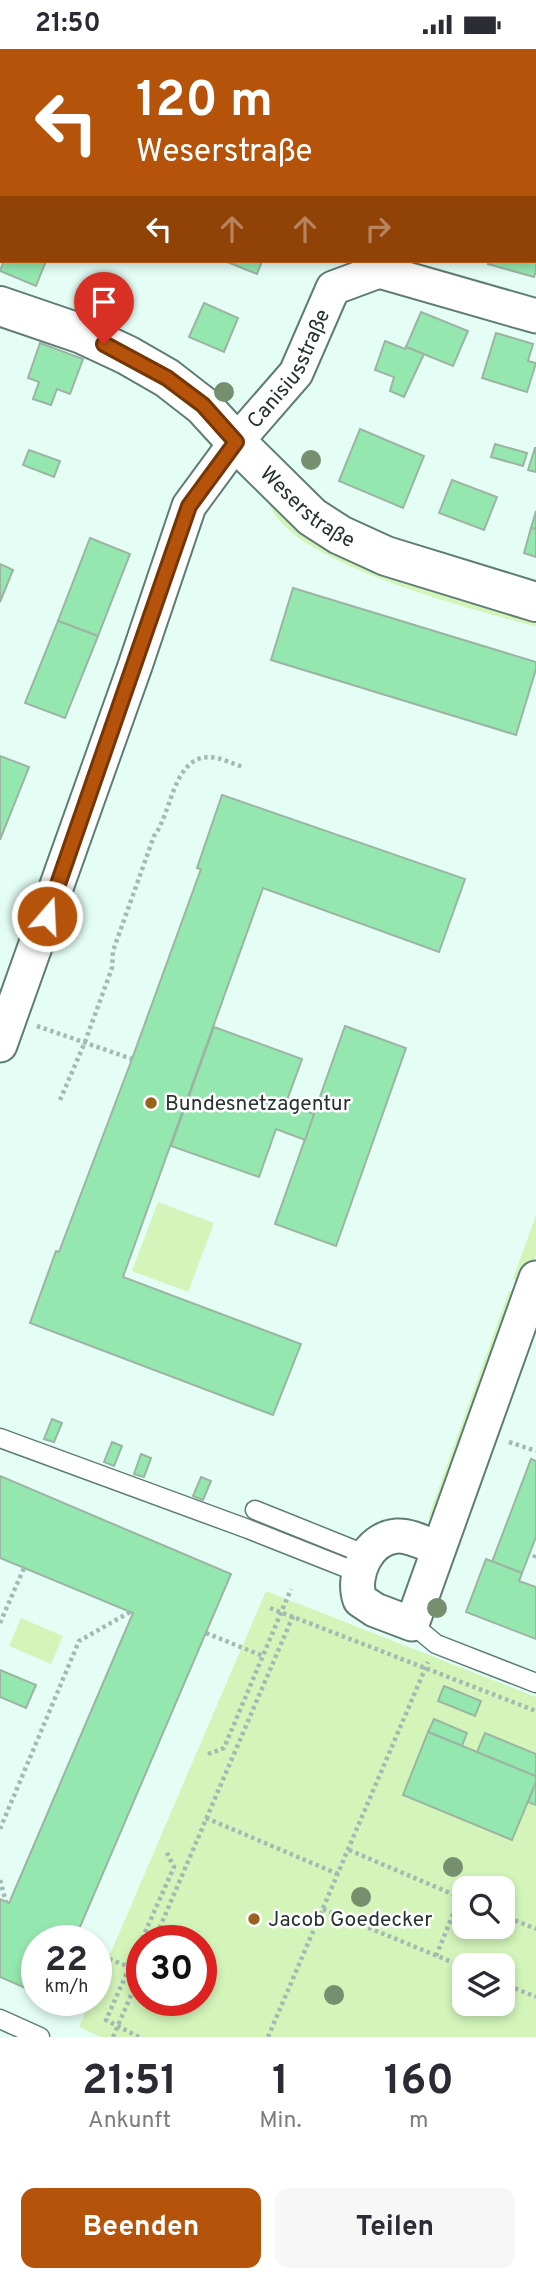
<!DOCTYPE html>
<html lang="de">
<head>
<meta charset="utf-8">
<style>
  :root { --surface:#fff; --page:#f7f7f7; --text:#2b2b33; --muted:#7c7c81; --accent:#b45309 }
  body { margin:0; font-family:Overpass,sans-serif; background:var(--page); color:var(--text); height:100vh; display:flex; flex-direction:column; font-size:26px; white-space:nowrap }
  * { box-sizing:border-box; margin:0 }
  p { font-size:23px; color:var(--muted) }
  .icon { flex:none; width:38px; height:38px; fill:none; stroke:currentColor; stroke-width:2; stroke-linecap:round; stroke-linejoin:round }
  .map { position:relative; height:1988px; overflow:hidden }
  .panel { display:flex; flex-direction:column; background:var(--surface); flex:1 }
  .panel>* { flex:none }
  .hud { position:absolute; left:0px; top:0px; width:537px; height:214px; box-shadow:0 4px 10px #0003; background:#b45309; color:#fff; overflow:hidden }
  .tools { position:absolute; left:452px; top:1827px; display:grid; gap:14px }
  .tools a { display:grid; place-items:center; width:63px; height:63px; border-radius:14px; background:var(--surface); box-shadow:0 4px 10px #0003; font-size:35px }
  .speed { position:absolute; left:21px; top:1876px; display:flex; gap:14px; font-size:35px; font-weight:700; text-align:center }
  .speed>* { display:grid; place-content:center; width:91px; height:91px; border-radius:50%; background:var(--surface); box-shadow:0 4px 10px #0003; line-height:1 }
  .speed small { font-size:18px; font-weight:400 }
  .speed .limit { border:10px solid #d22; background:#fff; color:#111 }
  .pin { position:absolute; display:grid; place-items:center; width:60px; height:60px; color:#fff; margin:-72px -30px; border-radius:50% 50% 50% 0; rotate:-45deg; box-shadow:0 0 7px #0007 }
  .pin .icon { rotate:45deg }
  .me { position:absolute; width:77px; margin:-38px; rotate:19deg; stroke-linejoin:round; filter:drop-shadow(0 0 5px #0008) }
  .turn { display:flex; align-items:center; gap:24px; height:147px; padding:0 21px; font-size:32px }
  .turn .icon { width:91px; height:91px; stroke-width:2.5 }
  .turn b { display:block; font-size:49px; line-height:60px }
  .lanes { display:flex; align-items:center; height:66px; padding:0 21px; background:#0003; justify-content:center; gap:35px; direction:ltr }
  .lanes .off { opacity:.35 }
  .eta { display:flex; justify-content:space-evenly; align-items:center; height:119px; text-align:center }
  .eta b { font-size:42px; font-weight:700; line-height:49px }
  .cta { display:flex; gap:14px; margin-top:auto; padding:14px 21px }
  .cta a { flex:1; height:80px; border-radius:14px; background:var(--accent); color:#fff; font-size:28px; font-weight:700; line-height:80px; text-align:center }
  .cta a+a { background:var(--page); color:var(--text) }
  .status { display:flex; justify-content:space-between; align-items:center; height:49px; padding:0 35px; background:var(--surface); direction:ltr }
  .status svg { height:19px; fill:currentColor }
  .map>svg:first-child { display:block }
  .green { fill:#d3f5ba; fill-rule:evenodd }
  .building { fill:#95e7b0; stroke:#9cb4a2; stroke-width:2 }
  .lines { fill:none; stroke-linecap:round; stroke-linejoin:round }
  .lane-casing { stroke:#607d75; stroke-width:21 }
  .street-casing { stroke:#607d75; stroke-width:37 }
  .secondary-casing { stroke:#607d75; stroke-width:42 }
  .path { stroke:#a4b9b3; stroke-width:4.5; stroke-dasharray:3.5 3.5; stroke-linecap:butt }
  .lane { stroke:#fff; stroke-width:18 }
  .street { stroke:#fff; stroke-width:33 }
  .secondary { stroke:#fff; stroke-width:38 }
  .tree { fill:#768f6f }
  .route-casing { stroke:#753606; stroke-width:18 }
  .route { stroke:#b45309; stroke-width:12 }
  .poi-dot { fill:#9a631d; stroke:#fff; stroke-width:2.5 }
  .labels { text-anchor:middle; stroke-width:5; stroke-linejoin:round; paint-order:stroke }
  .street-label { font-size:21px; fill:#273330; stroke:#fff }
  .poi-label { font-size:21px; fill:#273330; stroke:#fff; text-anchor:start }
</style>
</head>
<body>
<div class="status"><b>21:50</b><svg viewBox="0 0 49 12"><path d="M0 12V9h3v3zM5 12V6h3v6zM10 12V3h3v9zM15 12V0h3v12zM26 1h20v11H26zM47 4h2v5h-2z"/></svg></div>
<div class="map">
<svg width="536" height="1988" viewBox="0 0 536 1988">
  <rect width="100%" height="100%" fill="#e4fef6"/>
  <g class="green">
    <path d="M267 447 536 574V578C479 561 276 513 267 447Z"/>
    <polygon points="158,1153 214,1174 188,1243 132,1222"/>
    <polygon points="536,1166 536,1206 526,1235 513,1230"/>
    <polygon points="509,1242 522,1246 434,1469 428,1469"/>
    <path d="M266 1542 536 1648V1988H101L79 1978 90 1951H96V1938ZM464 1839H502V1878H464ZM142 1892H201V1951H142ZM464 1916H502V1955H464Z"/>
    <polygon points="21,1569 63,1587 51,1615 9,1597"/>
  </g>
  <g class="building">
    <polygon points="91,0 132,0 131,2 90,2"/>
    <rect x="368" y="0" width="37" height="2"/>
    <polygon points="536,179 536,222 534,228 488,215 489,212 536,212"/>
    <polygon points="4,212 46,212 36,237 0,222"/>
    <polygon points="225,212 262,212 257,225"/>
    <polygon points="204,254 238,269 224,303 189,288"/>
    <polygon points="421,263 468,282 453,317 406,298"/>
    <polygon points="496,284 533,295 528,312 536,314 527,343 482,329"/>
    <polygon points="385,292 405,300 406,298 424,305 404,348 390,342 394,328 375,321"/>
    <polygon points="40,294 83,310 70,345 57,340 51,356 33,350 39,333 28,329"/>
    <polygon points="360,380 424,407 403,459 339,432"/>
    <polygon points="495,395 527,404 523,417 491,408"/>
    <polygon points="535,399 536,399 536,423 528,421"/>
    <polygon points="29,401 60,412 54,428 23,416"/>
    <polygon points="452,431 497,448 484,481 439,464"/>
    <polygon points="536,462 536,480 531,479"/>
    <polygon points="531,479 536,480 536,508 524,504"/>
    <polygon points="90,489 130,505 98,587 58,572"/>
    <polygon points="0,515 13,521 0,553"/>
    <polygon points="293,539 536,613 536,620 516,686 271,611"/>
    <polygon points="58,572 98,587 65,669 25,654"/>
    <polygon points="0,707 29,718 0,791"/>
    <polygon points="222,746 465,830 439,903 263,839 123,1228 301,1295 273,1366 30,1274 56,1202 59,1203 132,1010 201,820 197,819"/>
    <polygon points="345,977 406,999 336,1197 275,1175"/>
    <polygon points="214,978 302,1010 286,1054 314,1065 305,1091 276,1080 259,1128 171,1097"/>
    <polygon points="52,1370 62,1374 54,1393 44,1390"/>
    <polygon points="112,1393 122,1397 114,1417 104,1413"/>
    <polygon points="141,1405 151,1409 144,1428 134,1425"/>
    <polygon points="531,1410 536,1412 536,1488 522,1524 492,1513"/>
    <polygon points="0,1427 231,1525 74,1892 37,1892 37,1944 0,1928 0,1850 9,1854 10,1852 133,1564 0,1509"/>
    <polygon points="201,1428 211,1432 203,1451 193,1447"/>
    <polygon points="486,1510 522,1524 519,1532 536,1538 536,1590 466,1563"/>
    <polygon points="0,1621 36,1636 26,1659 0,1648"/>
    <polygon points="444,1637 481,1652 475,1667 438,1652"/>
    <polygon points="434,1670 467,1684 462,1697 428,1683"/>
    <polygon points="428,1683 536,1727 536,1733 512,1791 403,1746"/>
    <polygon points="485,1684 536,1705 536,1727 477,1703"/>
    <polygon points="536,1733 536,1756 528,1753"/>
  </g>
  <g class="lines">
    <g class="lane-casing">
      <g id="lane">
        <polyline points="0,1389 248,1480 359,1524"/>
        <polyline points="255,1461 367,1506"/>
        <polyline points="412,1575 436,1595 536,1634"/>
        <polyline points="0,1970 40,1988"/>
      </g>
    </g>
    <g class="street-casing">
      <g id="street">
        <polyline points="47,2 48,0"/>
        <polyline points="435,2 436,0"/>
        <polyline points="0,117 2,113"/>
        <polyline points="379,222 536,267"/>
        <path id="s1" d="M0 996 135 617 189 457 236 393 296 324 333 239 379 222"/>
        <path d="M439 1500C426 1495 410 1486 397 1487 368 1489 351 1526 360 1551L375 1561 412 1575 536 1229"/>
      </g>
    </g>
    <g class="secondary-casing">
      <g id="secondary">
        <path id="s2" d="M0 257 82 285 127 306 167 329 203 357 236 393 312 468 340 486 386 507 536 553"/>
      </g>
    </g>
    <g class="path">
      <polyline points="37,977 132,1010"/>
      <path d="M60 1051 85 993 112 919 113 902 154 787C173 763 173 700 217 709 225 711 234 715 243 718"/>
      <polyline points="509,1393 536,1402"/>
      <polyline points="534,1509 536,1504"/>
      <polyline points="270,1559 536,1662"/>
      <polyline points="0,1574 24,1519"/>
      <polyline points="206,1584 263,1607"/>
      <polyline points="208,1705 224,1699 291,1540"/>
      <polyline points="206,1769 338,1825"/>
      <polyline points="0,1780 79,1592 130,1563"/>
      <polyline points="349,1801 464,1850"/>
      <polyline points="0,1831 6,1853"/>
      <polyline points="323,1860 464,1918"/>
      <polyline points="502,1866 536,1880"/>
      <polyline points="154,1892 293,1567"/>
      <polyline points="96,1905 130,1918"/>
      <polyline points="436,1907 460,1848"/>
      <polyline points="502,1934 536,1948"/>
      <polyline points="113,1988 142,1921"/>
      <polyline points="139,1988 106,1971 174,1818 166,1802"/>
      <polyline points="268,1988 428,1613"/>
    </g>
    <use href="#lane" class="lane"/>
    <use href="#street" class="street"/>
    <use href="#secondary" class="secondary"/>
  </g>
  <g class="tree">
    <circle cx="224" cy="343" r="10"/>
    <circle cx="311" cy="411" r="10"/>
    <circle cx="437" cy="1559" r="10"/>
    <circle cx="453" cy="1818" r="10"/>
    <circle cx="361" cy="1848" r="10"/>
    <circle cx="334" cy="1946" r="10"/>
  </g>
  <g class="lines">
    <g class="route-casing">
      <polyline id="route" points="47,867 189,457 236,393 203,356 167,329 104,295"/>
    </g>
    <use href="#route" class="route"/>
  </g>
  <g class="poi-dot">
    <circle cx="151" cy="1054" r="7"/>
    <circle cx="254" cy="1870" r="7"/>
  </g>
  <g class="labels">
    <g class="street-label">
      <text dy="7" stroke="none"><textPath href="#s1" startOffset="742">Canisiusstraße</textPath></text>
      <text dy="7" stroke="none"><textPath href="#s2" startOffset="374">Weserstraße</textPath></text>
    </g>
    <g class="poi-label">
      <text x="165" y="1061">Bundesnetzagentur</text>
      <text x="268" y="1877">Jacob Goedecker</text>
    </g>
  </g>
</svg>
<div class="tools">
<a><svg class="icon" aria-label="search" viewBox="0 0 24 24"><circle cx="10" cy="10" r="6"/><path d="M15 15l6 6"/></svg></a>
<a><svg class="icon" aria-label="layers" viewBox="0 0 24 24"><path d="M12 4l9 5-9 5-9-5zM3 14l9 5 9-5"/></svg></a>
</div>
<div class="speed"><div>22<small>km/h</small></div><div class="limit">30</div></div>
<div class="pin" style="left:104px;top:295px;background:#d93025"><svg class="icon" aria-label="arrive" viewBox="0 0 24 24"><path d="M6 21V4h12l-3 4 3 4H6"/></svg></div>
<svg class="me" style="left:47px;top:867px" viewBox="-20 -20 40 40"><circle r="17" fill="#b45309" stroke="#fff" stroke-width="3"/><path d="M0-11L8 9 0 5-8 9z" fill="#fff"/></svg>
<div class="hud">
<div class="turn"><svg class="icon" aria-label="left" viewBox="0 0 24 24"><path d="M17 20v-9H6M10 6l-5 5 5 5"/></svg><div><b>120 m</b>Weserstraße</div></div>
<div class="lanes"><svg class="icon" aria-label="left" viewBox="0 0 24 24"><path d="M17 20v-9H6M10 6l-5 5 5 5"/></svg><svg class="icon off" aria-label="ahead" viewBox="0 0 24 24"><path d="M12 20V5M6 11l6-6 6 6"/></svg><svg class="icon off" aria-label="ahead" viewBox="0 0 24 24"><path d="M12 20V5M6 11l6-6 6 6"/></svg><svg class="icon off" aria-label="right" viewBox="0 0 24 24"><path d="M7 20v-9h11M14 6l5 5-5 5"/></svg></div>
</div>
</div>
<section class="panel">
<div class="eta">
<div><b>21:51</b><p>Ankunft</p></div>
<div><b>1</b><p>Min.</p></div>
<div><b>160</b><p>m</p></div>
</div>
<div class="cta"><a>Beenden</a><a>Teilen</a></div>
</section>
</body>
</html>
